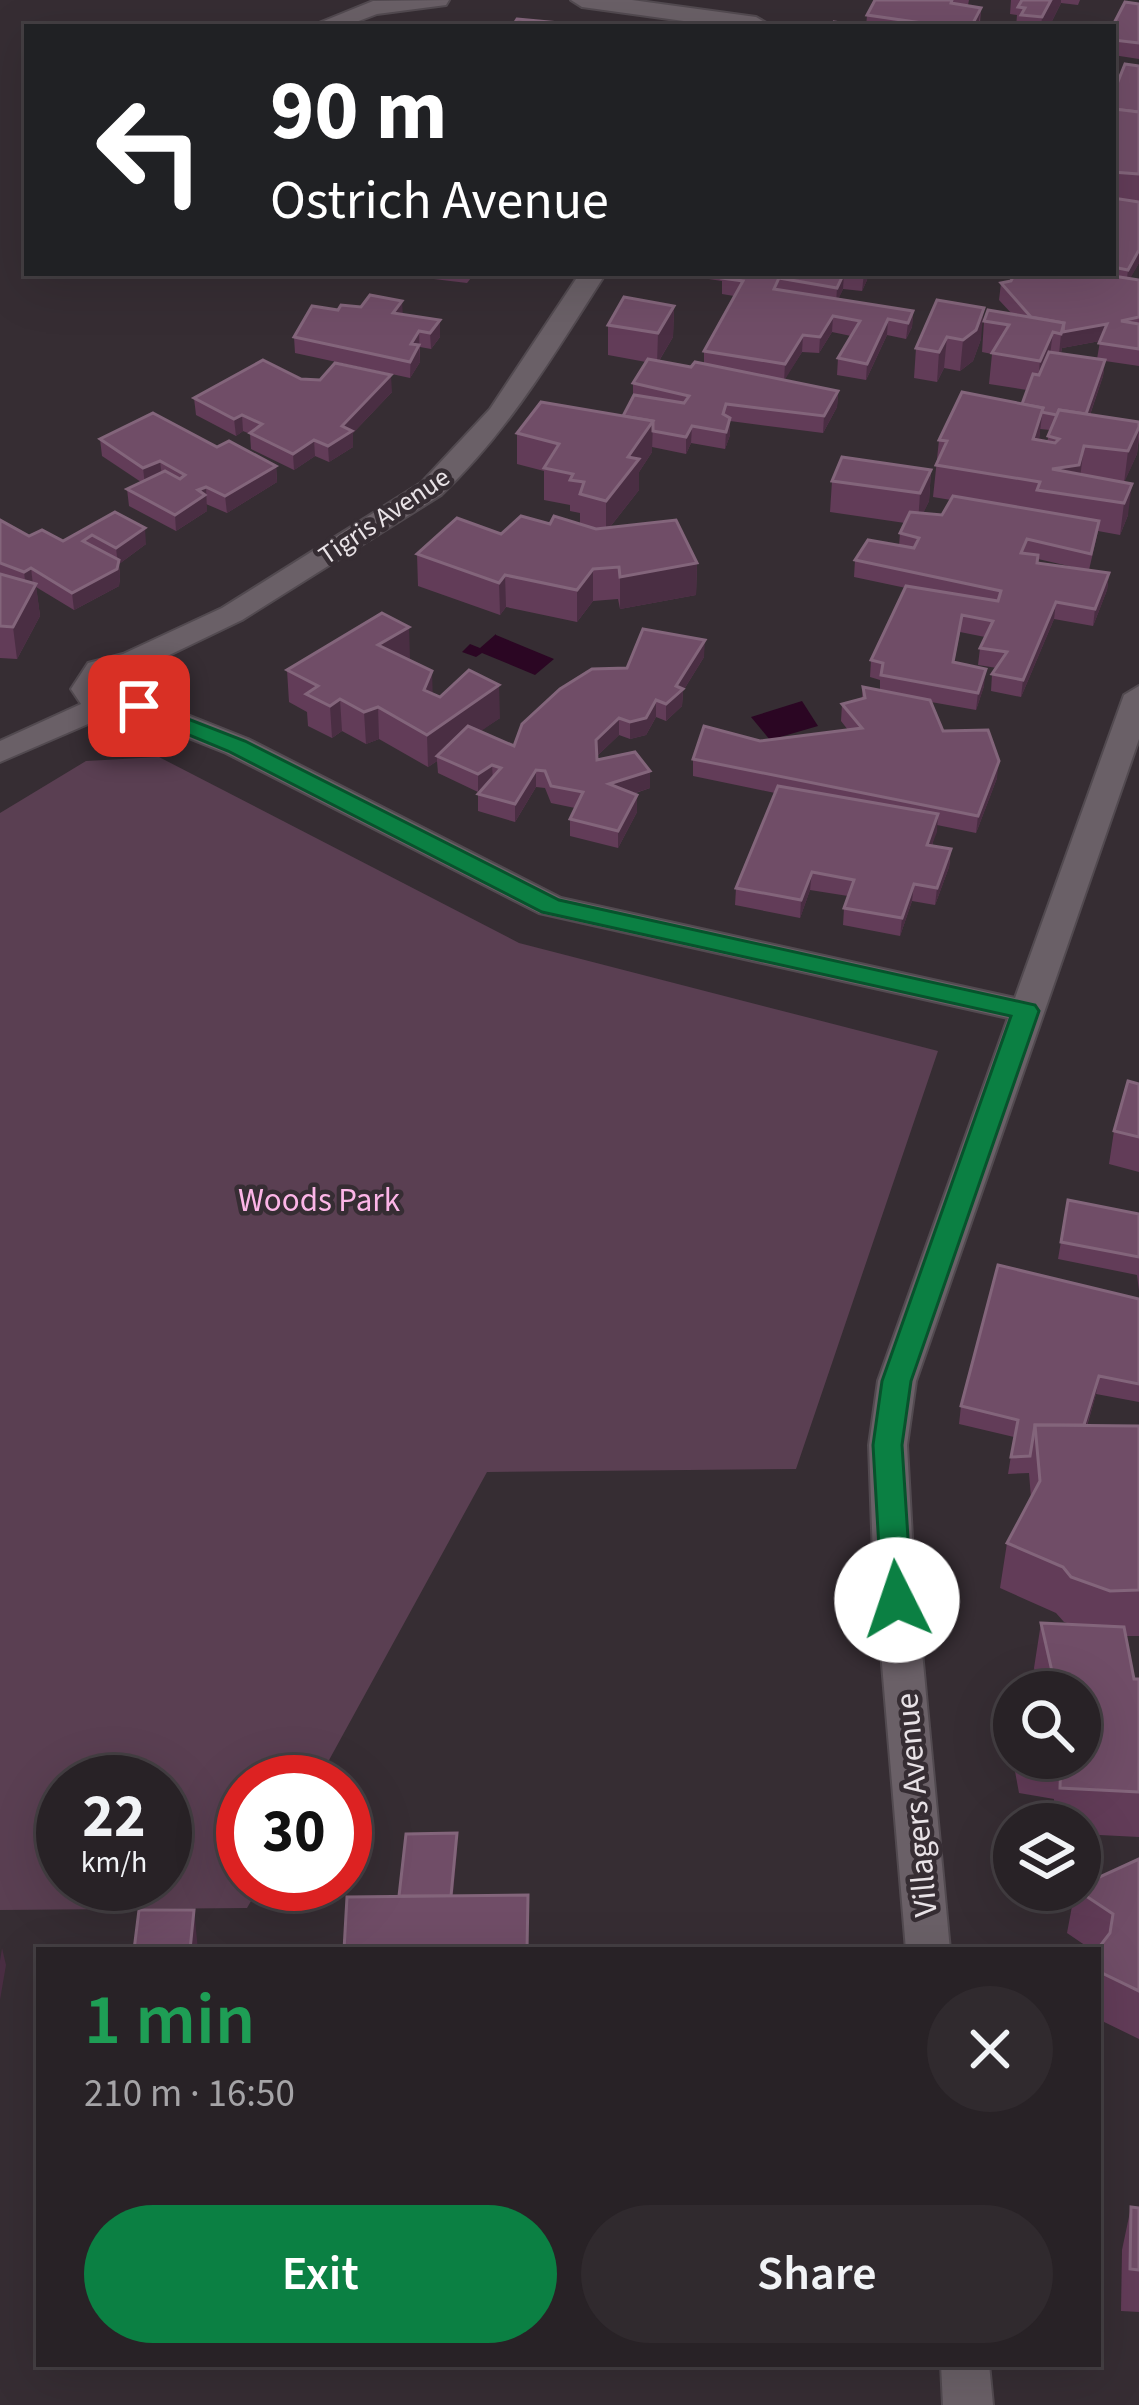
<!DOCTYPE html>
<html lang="en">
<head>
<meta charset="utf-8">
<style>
  :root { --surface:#282226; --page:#302a2e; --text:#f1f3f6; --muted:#a5a4a7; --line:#443f43; --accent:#0b8043 }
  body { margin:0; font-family:"Source Sans 3",sans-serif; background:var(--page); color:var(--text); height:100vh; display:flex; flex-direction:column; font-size:45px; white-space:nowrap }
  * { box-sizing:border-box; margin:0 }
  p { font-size:39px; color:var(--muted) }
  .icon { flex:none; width:66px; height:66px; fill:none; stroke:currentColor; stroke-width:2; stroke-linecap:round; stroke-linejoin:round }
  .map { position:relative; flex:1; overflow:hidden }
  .panel { position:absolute; left:36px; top:1947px; width:1065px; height:420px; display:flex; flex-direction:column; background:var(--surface); border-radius:0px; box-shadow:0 12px 48px #0002,0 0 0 3px var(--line) }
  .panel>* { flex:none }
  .top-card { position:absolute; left:24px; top:24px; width:1092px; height:252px; border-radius:0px; box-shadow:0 12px 48px #0002,0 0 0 3px var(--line); background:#202124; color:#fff; overflow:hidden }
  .tools { position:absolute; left:993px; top:1671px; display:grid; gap:24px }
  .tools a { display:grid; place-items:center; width:108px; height:108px; border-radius:50%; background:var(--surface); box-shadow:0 12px 48px #0002,0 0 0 3px var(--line); font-size:60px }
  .speed { position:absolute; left:36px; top:1755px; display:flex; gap:24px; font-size:60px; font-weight:700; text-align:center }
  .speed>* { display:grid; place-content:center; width:156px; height:156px; border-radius:50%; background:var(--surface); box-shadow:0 12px 48px #0002,0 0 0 3px var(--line); line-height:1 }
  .speed small { font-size:30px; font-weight:400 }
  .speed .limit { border:18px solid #d22; background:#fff; color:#111 }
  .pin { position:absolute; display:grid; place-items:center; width:102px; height:102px; color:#fff; margin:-51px; border-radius:24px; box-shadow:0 6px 18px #0006 }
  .me { position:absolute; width:132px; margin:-66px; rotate:356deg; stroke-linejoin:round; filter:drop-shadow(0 0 9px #0008) }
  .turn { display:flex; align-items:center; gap:42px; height:252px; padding:0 48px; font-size:54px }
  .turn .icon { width:156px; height:156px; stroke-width:2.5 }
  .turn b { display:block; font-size:84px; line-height:102px }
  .round { display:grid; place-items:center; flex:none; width:126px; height:126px; border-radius:63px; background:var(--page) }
  .summary { display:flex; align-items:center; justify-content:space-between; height:204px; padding:0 48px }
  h1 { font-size:72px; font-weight:600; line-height:90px; color:#1e9e55 }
  .cta { display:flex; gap:24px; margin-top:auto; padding:24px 48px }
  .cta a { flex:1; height:138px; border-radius:72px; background:var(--accent); color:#fff; font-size:48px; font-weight:600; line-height:138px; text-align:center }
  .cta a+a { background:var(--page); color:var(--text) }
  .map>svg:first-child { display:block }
  .green { fill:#5a3f52; fill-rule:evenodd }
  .water { fill:#2b0623 }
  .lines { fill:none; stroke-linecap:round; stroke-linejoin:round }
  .minor-casing { stroke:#524a50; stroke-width:4 }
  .minor { fill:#6a6067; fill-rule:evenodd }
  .wall { fill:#623c58; fill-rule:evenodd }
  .shaded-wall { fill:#4a2e43 }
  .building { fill:#704d67; stroke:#83657b; stroke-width:3 }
  .route { fill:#0b8043; stroke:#07532c; stroke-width:3 }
  .labels { text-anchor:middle; stroke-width:9; stroke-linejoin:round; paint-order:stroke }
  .far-street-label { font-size:27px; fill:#e8e2e6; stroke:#362d33 }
  .park-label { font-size:33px; fill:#fcb5e7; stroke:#362d33 }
  .street-label { font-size:33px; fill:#e8e2e6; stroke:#362d33 }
</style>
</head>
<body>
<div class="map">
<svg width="1139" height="2405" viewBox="0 0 1139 2405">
  <rect width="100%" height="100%" fill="#362d33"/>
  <path class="green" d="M159 757 519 943 938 1051 796 1469 487 1472 317 1782H243V1884H261L247 1908 0 1910V813L86 761ZM63 1782H165V1884H63Z"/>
  <g class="water">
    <polygon points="496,634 496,635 554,659 535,675 482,653 476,657 462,652 470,644 480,648"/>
    <polygon points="802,701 818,726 770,740 751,717"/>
  </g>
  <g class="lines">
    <g class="minor-casing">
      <g id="minor">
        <polygon points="449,0 446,5 377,14 343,27 309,27 373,1"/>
        <polygon points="571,0 632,0 756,17 768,24 727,27 582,7"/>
        <path d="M580 273H606C556 351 509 431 441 495L242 620 159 660 172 665 181 681 165 706 248 739 561 898 1015 998 1124 695 1139 686V739L916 1381 907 1445 913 1556 950 1950H906L873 1556 869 1445 878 1381 1008 1018 539 913 226 753 136 717 109 715 0 762V741L81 704 71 689 88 663 123 654 222 608 421 483 490 409ZM131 670 149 677 144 693 124 699 103 692 110 675Z"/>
        <polygon points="941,2364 989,2364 993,2405 943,2405"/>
      </g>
    </g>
    <use href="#minor" class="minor"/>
  </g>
  <g class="wall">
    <polygon points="875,0 969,0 968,5 981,8 980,23 978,27 866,27 867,15"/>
    <polygon points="1011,0 1080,0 1078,5 1061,3 1049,27 1016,27 1017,15 1010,14"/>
    <polygon points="1139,4 1139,59 1113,55 1113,27"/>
    <path d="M1139 66V263L1130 278 1139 280V366L1105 361 1103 376 1090 415 1139 422V437L1137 454 1124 482 1128 515 1120 535 1098 531 1089 570 1109 573 1107 590 1093 626 1054 619 1021 697 991 691 992 674 997 668 978 665 980 648 985 637 960 632 954 662 984 686 976 710 931 702 943 731 997 778 976 833 937 825 932 846 951 849 949 867 935 905 912 901 900 936 843 925 844 908 848 896 810 890 800 918 735 905 736 888 775 793 693 776V759L760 741 848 730 841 721 842 704 862 699 863 687 880 690V680L870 677 871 660 906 588 854 577 855 560 899 546 900 533 905 523 830 512 832 481 931 470 929 501 923 513 942 515 951 500 933 497 939 440 1022 404 1027 390 989 384 992 354 982 352 984 321 1012 314 999 300 1001 283 1011 281 1015 273H1113V94ZM1100 341 1097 359 1061 353 1062 348ZM1040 429 1050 430 1047 442 1039 440ZM1038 559 1086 570 1037 563Z"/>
    <polygon points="384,273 475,273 467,283"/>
    <polygon points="689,273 868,273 867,280 862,291 843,289 838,299 913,311 912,327 906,339 887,335 866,380 837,375 838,358 851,336 832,332 819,353 802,352 784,380 838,391 837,407 823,433 730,421 730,435 725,449 691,443 686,454 652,447 652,452 639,472 639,490 610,527 697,563 696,595 620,609 618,599 593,601 577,622 506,607 500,615 418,586 417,554 550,524 580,524 580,513 570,511 570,505 544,500 544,471 517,464 517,433 623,416 633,397 633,383 646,362 608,355 608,325 674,306 673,337 659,361 691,367 704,364 704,351 734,296 722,294 722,281 689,276"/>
    <polygon points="902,273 932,273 929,278"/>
    <polygon points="937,300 981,339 973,361 960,371 944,368 937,382 914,378 916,348"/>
    <polygon points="338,310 403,315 440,320 440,337 431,349 420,347 420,362 410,378 295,353 294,337"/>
    <polygon points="301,379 392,392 353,433 353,447 329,462 315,456 294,470 251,449 250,434 243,431 236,436 196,415 194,398"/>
    <polygon points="100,439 217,447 276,466 277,482 227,513 206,504 207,511 176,531 129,506 127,489 141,482 102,456"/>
    <polygon points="115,512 146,544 119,564 120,577 119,586 74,610 36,587 40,616 17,659 0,658 0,520 29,536 63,541"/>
    <polygon points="704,657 683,691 682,706 666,721 656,717 646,735 630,739 619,735 597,756 597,760 650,771 650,788 633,794 637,812 618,848 570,836 570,819 575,808 551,803 545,788 536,787 515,822 478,811 478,794 482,789 478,792 438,773 437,761 428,767 379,739 366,744 342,731 332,738 308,726 307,712 289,702 287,670 410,659 432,693 500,718 480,731 514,746 627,668"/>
    <polygon points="1139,1084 1139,1172 1109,1164 1114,1131"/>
    <polygon points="1068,1200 1139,1214 1139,1291 1137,1275 1058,1259"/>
    <polygon points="1139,1299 1139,1402 1096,1394 1087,1426 1139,1426 1139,1636 1125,1636 1134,1679 1139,1679 1139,1837 1080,1834 1080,1824 1053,1824 1054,1799 1019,1793 1008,1733 1014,1694 1014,1758 1080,1758 1080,1692 1014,1692 1015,1688 1039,1688 1034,1668 1041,1623 1070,1624 1064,1622 1056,1613 1000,1588 1007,1543 1031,1498 1029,1473 1008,1474 1014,1437 959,1424 961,1406"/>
    <polygon points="1139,1859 1139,2039 1098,2019 1098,1950 1092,1950 1067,1933 1075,1890 1080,1890"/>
    <polygon points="1131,2207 1139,2208 1139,2312 1121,2311 1122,2250"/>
  </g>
  <g class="shaded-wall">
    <polygon points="1051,0 1061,0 1061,3 1049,27 1041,27 1042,17"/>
    <polygon points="981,8 978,27 971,27"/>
    <polygon points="1139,250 1139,263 1126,286 1128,270"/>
    <polygon points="844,273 843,289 836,304 837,288"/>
    <polygon points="864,273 868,273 867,280 862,291"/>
    <polygon points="402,301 403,317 393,313"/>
    <polygon points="674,306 673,337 657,364 658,333"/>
    <polygon points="984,308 981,339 973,361 960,371 963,340"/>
    <polygon points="913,311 912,327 906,339 908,323"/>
    <polygon points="833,316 832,332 819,353 820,337"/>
    <polygon points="888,319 887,335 866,380 867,364"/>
    <polygon points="440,320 440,337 431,349 430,333"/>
    <polygon points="1107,324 1105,340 1062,348 1058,364 1061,334 1057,333"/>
    <polygon points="419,331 420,362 410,378 411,344"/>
    <polygon points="1053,332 1049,363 1037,392 1040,361"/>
    <polygon points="803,335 802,352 784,381 785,364"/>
    <polygon points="947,337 944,368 937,382 939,352"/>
    <polygon points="1105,360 1103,376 1083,435 1085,419"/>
    <polygon points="391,375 392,392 353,433 353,447 329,462 328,446 342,426"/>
    <polygon points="838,391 837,407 823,433 824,416"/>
    <polygon points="1043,408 1039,439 1030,470 1033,439"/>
    <polygon points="242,415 243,431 236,436 234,419"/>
    <polygon points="730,418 730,435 725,449 726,432"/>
    <polygon points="653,421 652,452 639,472 639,490 606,532 606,501 628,457"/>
    <polygon points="692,426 691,443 686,454 686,437"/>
    <polygon points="1139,427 1137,454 1124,483 1128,451"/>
    <polygon points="314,440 315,456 294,470 293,454"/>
    <polygon points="1084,446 1080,478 1052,469"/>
    <polygon points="160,461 162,477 145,485 143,468"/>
    <polygon points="276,466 277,482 227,513 225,496"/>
    <polygon points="931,470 929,501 918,524 920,493"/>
    <polygon points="1132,484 1128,515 1120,535 1124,503"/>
    <polygon points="206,487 207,511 176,531 175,515 198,490"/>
    <polygon points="145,528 146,544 119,564 120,577 119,586 74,610 72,593 118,565 116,548"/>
    <polygon points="697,563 696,595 620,609 620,577"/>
    <polygon points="31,568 33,585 26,589 24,572"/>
    <polygon points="593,569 593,601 577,622 577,590"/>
    <polygon points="1109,573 1107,590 1093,626 1095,609"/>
    <polygon points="505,575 506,607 500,615 499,583"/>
    <polygon points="36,584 40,616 17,659 13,627"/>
    <polygon points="1056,602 1054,619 1021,697 1023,680"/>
    <polygon points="409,627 410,659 379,677 378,645"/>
    <polygon points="705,640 704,657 683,691 682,706 666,721 666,704"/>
    <polygon points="986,669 984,686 976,710 978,693"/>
    <polygon points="432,671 433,703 424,690"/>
    <polygon points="499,685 500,718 442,758 437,756 437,761 428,767 427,735"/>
    <polygon points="340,699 342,731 332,738 330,706"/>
    <polygon points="656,700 656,717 646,735 630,739 630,722"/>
    <polygon points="378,707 379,739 366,744 364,712"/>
    <polygon points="619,718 619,735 596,757 596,740"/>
    <polygon points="999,761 997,778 976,833 978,816"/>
    <polygon points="492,765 493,782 478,792 478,774"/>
    <polygon points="536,770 536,787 515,822 515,804"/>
    <polygon points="650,771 650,788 609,801 609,784"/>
    <polygon points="637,795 637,812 618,848 618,831"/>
    <polygon points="938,814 937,832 925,862 927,845"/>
    <polygon points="951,849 949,867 935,905 937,888"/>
    <polygon points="812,872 810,890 800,918 801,900"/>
    <polygon points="914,884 912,901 900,936 902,918"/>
    <polygon points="1099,1376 1096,1394 1073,1471 1076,1453"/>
    <polygon points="457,1833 457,1851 451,1917 450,1899"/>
    <polygon points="194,1910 198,1950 190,1950"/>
    <polygon points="2,1948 6,1965 0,2000 0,1961"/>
  </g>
  <g class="building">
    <polygon points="875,0 952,0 951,3 981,8 971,27 950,27 867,15"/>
    <polygon points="1022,0 1051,0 1042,17 1021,15 1025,8 1018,7"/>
    <polygon points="1125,2 1139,4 1139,43 1113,40 1112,27"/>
    <polygon points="517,19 560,23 557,27 512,27"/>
    <polygon points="834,22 848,24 847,27 831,27"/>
    <polygon points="1125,64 1139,66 1139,112 1114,109 1113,110 1113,94"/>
    <polygon points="1114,109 1139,112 1139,174 1113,172"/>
    <polygon points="1113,198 1139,202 1139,250 1128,270 1113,267"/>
    <polygon points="725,273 864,273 863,275 844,273 837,288 779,278 774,289 913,311 908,323 888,319 867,364 838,358 860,321 833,316 820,337 803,335 785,364 704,351 743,281 722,278"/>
    <polygon points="1015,273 1094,273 1139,280 1139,317 1121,321 1139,324 1139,349 1099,343 1107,324 1063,332 1064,323 1031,317 1001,283 1011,281"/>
    <polygon points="370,295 402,301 393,313 440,320 430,333 419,331 411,344 419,345 410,362 294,337 312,306 338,310 341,305 361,307"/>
    <polygon points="624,297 674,306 658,333 608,325"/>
    <polygon points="937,300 984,308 976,330 963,340 947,337 939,352 916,348"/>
    <polygon points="988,310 1064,323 1061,334 1053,332 1040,361 992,353 1009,325 984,321"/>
    <polygon points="1049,352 1105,360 1086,414 1059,410 1057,415 1041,412 1043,408 1022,404 1033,374 1039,375"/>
    <polygon points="648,359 691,367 695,362 838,391 824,416 726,404 723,414 730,418 726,432 692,426 686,437 653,431 653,421 623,416 634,395 684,403 689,396 633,383"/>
    <polygon points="263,360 301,379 320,380 335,363 391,375 342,426 352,431 328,446 314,440 293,454 250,433 262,424 242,415 234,419 194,398"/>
    <polygon points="962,392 1043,408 1033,439 1055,443 1059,439 1048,436 1059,410 1139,422 1139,427 1128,451 1084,446 1079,465 1052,469 1132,484 1124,503 1037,490 1040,482 936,465 947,441 939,440"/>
    <polygon points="541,402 653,421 628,457 639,459 606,501 580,494 584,482 570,480 573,474 544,468 559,444 517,433"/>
    <polygon points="153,413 217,447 229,441 276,466 225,496 206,487 198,490 205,495 175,515 127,489 165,471 180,479 185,475 160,461 143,468 100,439"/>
    <polygon points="842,457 931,470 920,493 832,481"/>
    <polygon points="953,496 1099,521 1091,554 1027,539 1021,553 1038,555 1037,563 1109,573 1095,609 1056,602 1023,680 992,674 1007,652 980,648 993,621 962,615 953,662 986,669 978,693 881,675 883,663 871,660 906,586 998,601 1001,591 855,560 868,540 914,548 919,538 900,533 910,512 942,515"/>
    <polygon points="115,512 145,528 116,548 92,535 83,541 119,560 117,569 72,593 31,568 24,572 0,563 0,520 29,536 42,530 63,541"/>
    <polygon points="521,516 550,524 554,516 596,529 676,520 697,563 620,577 619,567 593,569 577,590 505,575 499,583 417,554 457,518 501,534"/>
    <polygon points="0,574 36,584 13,627 0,626"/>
    <polygon points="382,613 409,627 378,645 432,671 424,690 440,697 469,670 499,685 427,735 378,707 364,712 340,699 330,706 306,694 318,686 287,670"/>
    <polygon points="643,629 705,640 676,686 683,689 666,704 656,700 646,718 630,722 619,718 596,740 597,760 635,752 650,771 609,784 637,795 618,831 570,819 583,792 551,786 545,771 536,770 515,804 478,794 501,768 492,765 478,774 437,756 468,726 514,746 522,724 560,689 592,669 627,668"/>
    <polygon points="863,687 930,700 943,731 988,730 999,761 978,816 693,759 704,726 760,741 862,728 842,704 865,698"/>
    <polygon points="778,786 938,814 927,845 951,849 937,888 914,884 902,918 844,908 854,880 812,872 801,900 736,888"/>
    <polygon points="1128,1081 1139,1084 1139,1137 1114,1131"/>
    <polygon points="1068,1200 1139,1214 1139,1257 1061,1242"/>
    <polygon points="998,1265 1139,1299 1139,1384 1099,1376 1084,1425 1035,1425 1030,1456 1011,1457 1018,1420 961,1406"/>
    <polygon points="1035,1425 1139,1426 1139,1590 1110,1591 1071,1577 1063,1567 1007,1543 1040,1481"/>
    <polygon points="1041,1623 1124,1627 1134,1679 1139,1679 1139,1792 1060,1788 1061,1758 1080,1758 1080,1692 1016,1692 1015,1688 1056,1689"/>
    <polygon points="457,1833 451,1896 399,1896 406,1834"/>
    <polygon points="1139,1859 1139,1991 1098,1971 1097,1950 1110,1933 1113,1914 1077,1890 1080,1890 1080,1886"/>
    <polygon points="528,1895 527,1950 344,1950 347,1897"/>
    <polygon points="139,1910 194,1910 190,1950 134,1950"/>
    <polygon points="1131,2207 1139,2208 1139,2270 1130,2269"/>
  </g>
  <polygon class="route" points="139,700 245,741 559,900 1035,1005 1039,1011 911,1381 902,1445 912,1600 908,1608 886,1608 882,1600 873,1445 882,1381 1011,1016 542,912 228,751 131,711 127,706"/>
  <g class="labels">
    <g class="far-street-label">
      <text transform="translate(384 516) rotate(-34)" y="9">Tigris Avenue</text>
    </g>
    <g class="park-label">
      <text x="319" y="1211">Woods Park</text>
    </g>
    <g class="street-label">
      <text transform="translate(915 1805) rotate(-95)" y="12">Villagers Avenue</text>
    </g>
  </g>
</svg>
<div class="tools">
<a><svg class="icon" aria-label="search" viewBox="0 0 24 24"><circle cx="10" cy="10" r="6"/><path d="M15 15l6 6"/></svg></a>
<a><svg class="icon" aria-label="layers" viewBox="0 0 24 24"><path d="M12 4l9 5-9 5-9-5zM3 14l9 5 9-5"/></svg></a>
</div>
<div class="speed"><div>22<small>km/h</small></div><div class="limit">30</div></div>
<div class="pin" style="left:139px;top:706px;background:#d93025"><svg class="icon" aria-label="arrive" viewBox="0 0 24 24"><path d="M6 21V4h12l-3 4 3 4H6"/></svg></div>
<svg class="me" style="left:897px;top:1600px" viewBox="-20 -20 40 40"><circle r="19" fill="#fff"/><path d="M0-13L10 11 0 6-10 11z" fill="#0b8043"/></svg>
<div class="top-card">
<div class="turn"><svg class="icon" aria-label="left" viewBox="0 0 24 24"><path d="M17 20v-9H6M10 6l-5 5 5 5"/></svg><div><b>90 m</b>Ostrich Avenue</div></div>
</div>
<section class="panel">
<div class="summary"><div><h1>1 min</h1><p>210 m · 16:50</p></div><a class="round"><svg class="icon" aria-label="close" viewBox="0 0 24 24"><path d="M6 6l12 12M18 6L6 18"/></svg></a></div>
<div class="cta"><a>Exit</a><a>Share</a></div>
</section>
</div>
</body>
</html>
